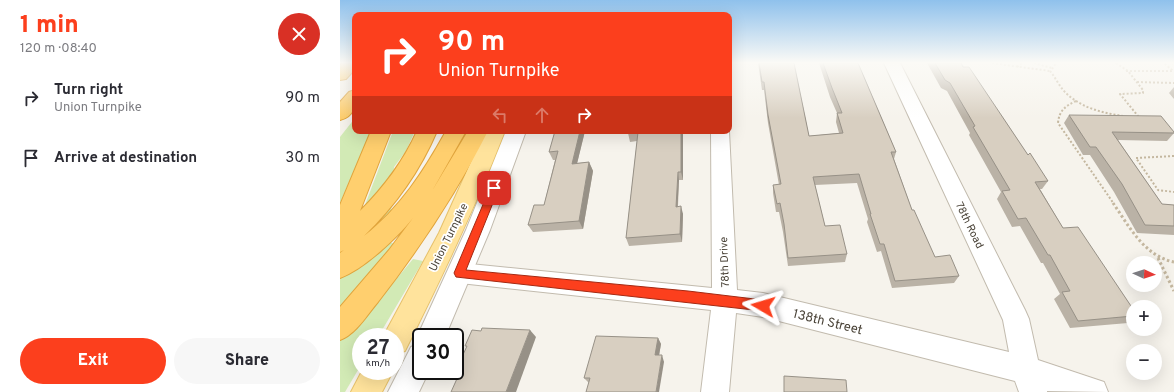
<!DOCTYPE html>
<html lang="en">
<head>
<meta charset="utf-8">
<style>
  :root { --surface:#fff; --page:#f7f7f7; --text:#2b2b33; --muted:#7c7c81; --accent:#fc3f1d }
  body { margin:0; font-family:Overpass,sans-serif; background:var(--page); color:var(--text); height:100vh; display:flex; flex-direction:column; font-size:15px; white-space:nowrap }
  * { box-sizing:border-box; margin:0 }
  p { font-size:13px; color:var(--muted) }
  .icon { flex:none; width:22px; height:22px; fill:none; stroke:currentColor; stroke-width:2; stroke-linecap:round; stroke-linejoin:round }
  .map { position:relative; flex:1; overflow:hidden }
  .details { display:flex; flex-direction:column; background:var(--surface); width:340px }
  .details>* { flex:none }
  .banner { position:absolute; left:12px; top:12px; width:380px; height:122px; border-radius:8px; box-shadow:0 4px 16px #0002; background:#fc3f1d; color:#fff; overflow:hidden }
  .needle { width:26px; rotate:93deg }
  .buttons { position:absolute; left:786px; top:256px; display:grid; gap:8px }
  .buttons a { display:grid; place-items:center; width:36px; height:36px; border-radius:50%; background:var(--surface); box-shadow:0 4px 16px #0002; font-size:20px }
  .speed { position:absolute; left:12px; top:328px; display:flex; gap:8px; font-size:20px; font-weight:700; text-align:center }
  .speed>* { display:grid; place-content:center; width:52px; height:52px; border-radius:50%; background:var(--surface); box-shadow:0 4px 16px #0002; line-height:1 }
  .speed small { font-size:10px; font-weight:400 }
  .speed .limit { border:2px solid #111; border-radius:6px; background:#fff; color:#111 }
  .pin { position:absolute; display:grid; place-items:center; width:34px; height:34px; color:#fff; margin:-17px; border-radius:8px; box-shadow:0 2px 6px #0006 }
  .me { position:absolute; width:44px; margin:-22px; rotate:277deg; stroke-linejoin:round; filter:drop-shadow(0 0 3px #0008) }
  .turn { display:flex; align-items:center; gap:14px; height:84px; padding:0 20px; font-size:18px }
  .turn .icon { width:52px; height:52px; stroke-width:2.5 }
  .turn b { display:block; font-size:28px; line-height:34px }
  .lanes { display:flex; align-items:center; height:38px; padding:0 20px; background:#0003; justify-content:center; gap:20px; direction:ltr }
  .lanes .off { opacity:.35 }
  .round { display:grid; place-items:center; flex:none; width:42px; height:42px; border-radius:21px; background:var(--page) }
  .summary { display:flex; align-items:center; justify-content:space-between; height:68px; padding:0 20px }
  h1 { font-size:24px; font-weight:800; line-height:30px; color:var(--accent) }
  .primary-button { display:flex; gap:8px; margin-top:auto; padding:8px 20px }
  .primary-button a { flex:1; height:46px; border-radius:24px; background:var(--accent); color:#fff; font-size:16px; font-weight:800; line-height:46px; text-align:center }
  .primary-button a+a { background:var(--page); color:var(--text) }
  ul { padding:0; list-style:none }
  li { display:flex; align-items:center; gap:12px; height:60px; padding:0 20px }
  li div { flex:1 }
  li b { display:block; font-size:15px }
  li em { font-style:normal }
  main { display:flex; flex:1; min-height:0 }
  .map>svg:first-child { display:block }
  .green { fill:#d2eab5 }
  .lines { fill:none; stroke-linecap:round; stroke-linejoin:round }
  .minor-casing { stroke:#c2bbae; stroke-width:2 }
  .tertiary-casing { stroke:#c2bbae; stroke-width:2 }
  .primary-casing { stroke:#e6c16a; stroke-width:2 }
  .motorway-casing { stroke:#e0a43c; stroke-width:2 }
  .path-far1 { stroke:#c4b79f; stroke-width:2; stroke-dasharray:2 2; stroke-linecap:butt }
  .path { stroke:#c4b79f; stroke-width:3; stroke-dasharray:2.5 2.5; stroke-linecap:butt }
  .minor { fill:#fff; fill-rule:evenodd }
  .tertiary { fill:#fff; fill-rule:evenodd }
  .primary { fill:#ffe39c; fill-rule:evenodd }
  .motorway { fill:#ffcf6e; fill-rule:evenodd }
  .wall { fill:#bab2a6 }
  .shaded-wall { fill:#979187 }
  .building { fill:#d8cfc1; stroke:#979187 }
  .route { fill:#fc3f1d; stroke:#a42913 }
  .labels { text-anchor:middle; stroke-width:3.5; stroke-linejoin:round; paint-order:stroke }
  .street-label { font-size:11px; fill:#4b4439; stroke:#fff }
  .near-street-label { font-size:13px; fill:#4b4439; stroke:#fff }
</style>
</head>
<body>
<main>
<section class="details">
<div class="summary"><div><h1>1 min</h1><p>120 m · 08:40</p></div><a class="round" style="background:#d93025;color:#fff"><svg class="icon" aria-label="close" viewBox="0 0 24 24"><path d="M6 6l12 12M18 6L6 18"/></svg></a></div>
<ul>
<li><svg class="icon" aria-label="right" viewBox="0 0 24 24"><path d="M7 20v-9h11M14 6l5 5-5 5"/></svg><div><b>Turn right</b><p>Union Turnpike</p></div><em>90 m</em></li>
<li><svg class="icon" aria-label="arrive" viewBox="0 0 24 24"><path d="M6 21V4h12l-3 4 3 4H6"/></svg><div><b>Arrive at destination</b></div><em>30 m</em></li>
</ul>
<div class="primary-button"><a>Exit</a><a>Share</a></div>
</section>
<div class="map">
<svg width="834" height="392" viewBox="0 0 834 392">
  <rect width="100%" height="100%" fill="#f6f3ec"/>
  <g class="green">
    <polygon points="15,118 15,131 31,131 0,203 0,137"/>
    <polygon points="53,131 75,131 66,151 54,167 49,242 55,244 13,331 73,259 83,261 38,337 21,337 21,365 5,392 0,392 0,271"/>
  </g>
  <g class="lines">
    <g class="minor-casing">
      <polygon id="minor" points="544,63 560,63 685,310 689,319 698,360 764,382 768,392 707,391 707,392 679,392 675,381 423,317 396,313 389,392 361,392 371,310 120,283 112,280 108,273 112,266 120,263 372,288 371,131 389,131 397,290 423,293 669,352 663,320"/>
    </g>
    <g class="tertiary-casing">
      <polygon id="tertiary" points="166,131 186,131 150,230 105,337 81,337 81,371 89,371 79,392 48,392 71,347 80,343 77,337 126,230"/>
    </g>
    <g class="primary-casing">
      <g id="primary">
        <path d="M145 131H165C136 206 101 279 65 351L55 354V337H43L99 233Z"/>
        <polygon points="22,371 53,371 42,392 11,392"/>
      </g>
    </g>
    <g class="motorway-casing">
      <g id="motorway">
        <polygon points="2,63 15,63 15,69 6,79 0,80 0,65"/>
        <path d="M15 90C15 104 16 116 0 120V102L9 92Z"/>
        <path d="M31 131H51L20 211C44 187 63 162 77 131H97C80 171 55 206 24 236 60 208 84 171 106 131H126L92 191 128 131H148C117 192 80 248 38 302 27 315 16 334 0 340V307L49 250 73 218C57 238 24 269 0 278V253L4 250 0 252V205Z"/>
      </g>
    </g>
    <g class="path-far1">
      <polyline points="652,63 710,71"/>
      <polyline points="694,63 712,68"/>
      <polyline points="776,63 788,71 803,90 803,93 780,94 798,116 797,118"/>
      <polyline points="677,67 682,63"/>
      <polyline points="712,69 716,63"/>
      <path d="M710 71C716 78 720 88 727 94 742 108 763 113 783 116"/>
      <polyline points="786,71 833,71 824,63"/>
      <polyline points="797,82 834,83"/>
      <path d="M736 101C725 106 719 111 718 123L774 204"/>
      <polyline points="834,156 796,158 818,190 834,192"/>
    </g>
    <g class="path">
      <path d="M773 203C789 226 804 256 834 262"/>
      <polyline points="818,258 834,291"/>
    </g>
    <use href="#minor" class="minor"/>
    <use href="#tertiary" class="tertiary"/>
    <use href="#primary" class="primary"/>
    <use href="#motorway" class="motorway"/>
  </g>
  <g class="wall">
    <polygon points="418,63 454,63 469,136 499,133 496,122 497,113 490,97 479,63 518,63 556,152 554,159 572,210 595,257 619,276 614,283 552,288 541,251 537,252 527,222 528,219 517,183 475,185 485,226 507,254 505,262 448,266 443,232 439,212 436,212 433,193 433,185 439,185 428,123 424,90 422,90"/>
    <polygon points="587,63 621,63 688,155 708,181 702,189 700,189 723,228 793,316 793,319 788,323 730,328 714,299 720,294 703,263 701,263 680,226 672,227 657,199 661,192 629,135 630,133 607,91 601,88"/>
    <polygon points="834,87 834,99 829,93"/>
    <polygon points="729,115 834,132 834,133 827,141 778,140 822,204 834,205 834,235 797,233 774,192 750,155 743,155 724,123"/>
    <polygon points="245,131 237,163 249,162 253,171 243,229 193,232 188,225 204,205 215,160 213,160 209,152"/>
    <polygon points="288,131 343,131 343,180 339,180 338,206 343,214 342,242 289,246 286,238 297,141 290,142 288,133"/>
    <polygon points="318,338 321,344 319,355 324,362 249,383 244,378"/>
    <polygon points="444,376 507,392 444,392"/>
  </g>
  <g class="shaded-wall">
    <polygon points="240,131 245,131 235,172 232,164"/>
    <polygon points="341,131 343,131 343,180 341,172"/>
    <polygon points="249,162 253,171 243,229 239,221"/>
    <polygon points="338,172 339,180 337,215 336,207"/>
    <polygon points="341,206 343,214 342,242 340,234"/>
    <polygon points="190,330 196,337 176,392 166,392"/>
    <polygon points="318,338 321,344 318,361 315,355"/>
    <polygon points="322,355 324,362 319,392 316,392"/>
  </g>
  <g class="building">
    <polygon points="419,63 454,63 469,136 503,133 497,113 502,113 492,88 483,63 518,63 556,152 551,152 572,210 574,210 595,257 610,255 619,276 555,281 544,244 540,244 530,214 531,214 519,174 473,177 485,226 500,225 507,254 448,258 444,224 440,203 437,204 433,185 441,184 428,115 424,82 422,82"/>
    <polygon points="595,63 621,63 623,67 629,67 688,155 690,153 708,181 695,182 723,228 738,227 793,309 793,316 738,321 722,292 730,291 710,255 708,255 686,218 678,219 662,191 670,190 633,127 635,126 610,83 605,80"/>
    <polygon points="729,115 821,116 834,132 834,133 772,132 822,204 834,205 834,226 805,225 782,184 756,147 750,147"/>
    <polygon points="215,131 240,131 232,164 249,162 239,221 188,225 194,205 204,205 218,151 209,152"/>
    <polygon points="288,131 341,131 341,172 338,172 336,207 341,206 340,234 286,238 298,132 288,133"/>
    <polygon points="142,328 190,330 166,392 111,392 120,372 115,372 127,346 125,346 132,330 141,331"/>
    <polygon points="256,336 318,338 315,355 322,355 316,392 246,392 250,378 244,378"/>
    <polygon points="444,376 506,380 507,392 444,392"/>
  </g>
  <linearGradient id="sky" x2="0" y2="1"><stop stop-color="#8fc1ec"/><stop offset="0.53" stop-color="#fbfaf6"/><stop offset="1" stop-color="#fbfaf6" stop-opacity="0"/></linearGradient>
  <rect width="834" height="118" fill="url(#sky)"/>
  <polygon class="route" points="154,184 159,188 126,270 348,291 423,300 427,302 428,306 427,309 423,311 116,277 114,273 150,188"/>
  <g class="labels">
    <g class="street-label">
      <text transform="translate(630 225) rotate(64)" y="4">78th Road</text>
      <text transform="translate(108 237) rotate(-64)" y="4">Union Turnpike</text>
      <text transform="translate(384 262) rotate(-92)" y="4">78th Drive</text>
    </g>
    <g class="near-street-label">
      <text transform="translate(488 321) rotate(14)" y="5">138th Street</text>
    </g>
  </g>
</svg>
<div class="buttons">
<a><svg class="needle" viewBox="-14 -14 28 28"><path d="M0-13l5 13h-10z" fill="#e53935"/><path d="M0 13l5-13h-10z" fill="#7c7c81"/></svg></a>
<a>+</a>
<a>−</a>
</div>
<div class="speed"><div>27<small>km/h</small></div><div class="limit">30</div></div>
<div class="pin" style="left:154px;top:188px;background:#d93025"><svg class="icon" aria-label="arrive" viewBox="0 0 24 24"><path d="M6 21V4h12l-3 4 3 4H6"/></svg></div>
<svg class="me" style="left:423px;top:306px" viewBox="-20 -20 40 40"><path d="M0-17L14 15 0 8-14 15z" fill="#fc3f1d" stroke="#fff" stroke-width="4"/></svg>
<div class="banner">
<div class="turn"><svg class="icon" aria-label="right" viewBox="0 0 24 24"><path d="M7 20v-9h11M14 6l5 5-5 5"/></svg><div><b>90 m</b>Union Turnpike</div></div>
<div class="lanes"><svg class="icon off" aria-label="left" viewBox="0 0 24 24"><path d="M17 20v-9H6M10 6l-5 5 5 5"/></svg><svg class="icon off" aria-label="ahead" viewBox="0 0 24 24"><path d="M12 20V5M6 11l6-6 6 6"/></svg><svg class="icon" aria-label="right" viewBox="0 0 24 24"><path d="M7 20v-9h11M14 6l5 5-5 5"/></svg></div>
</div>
</div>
</main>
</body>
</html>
